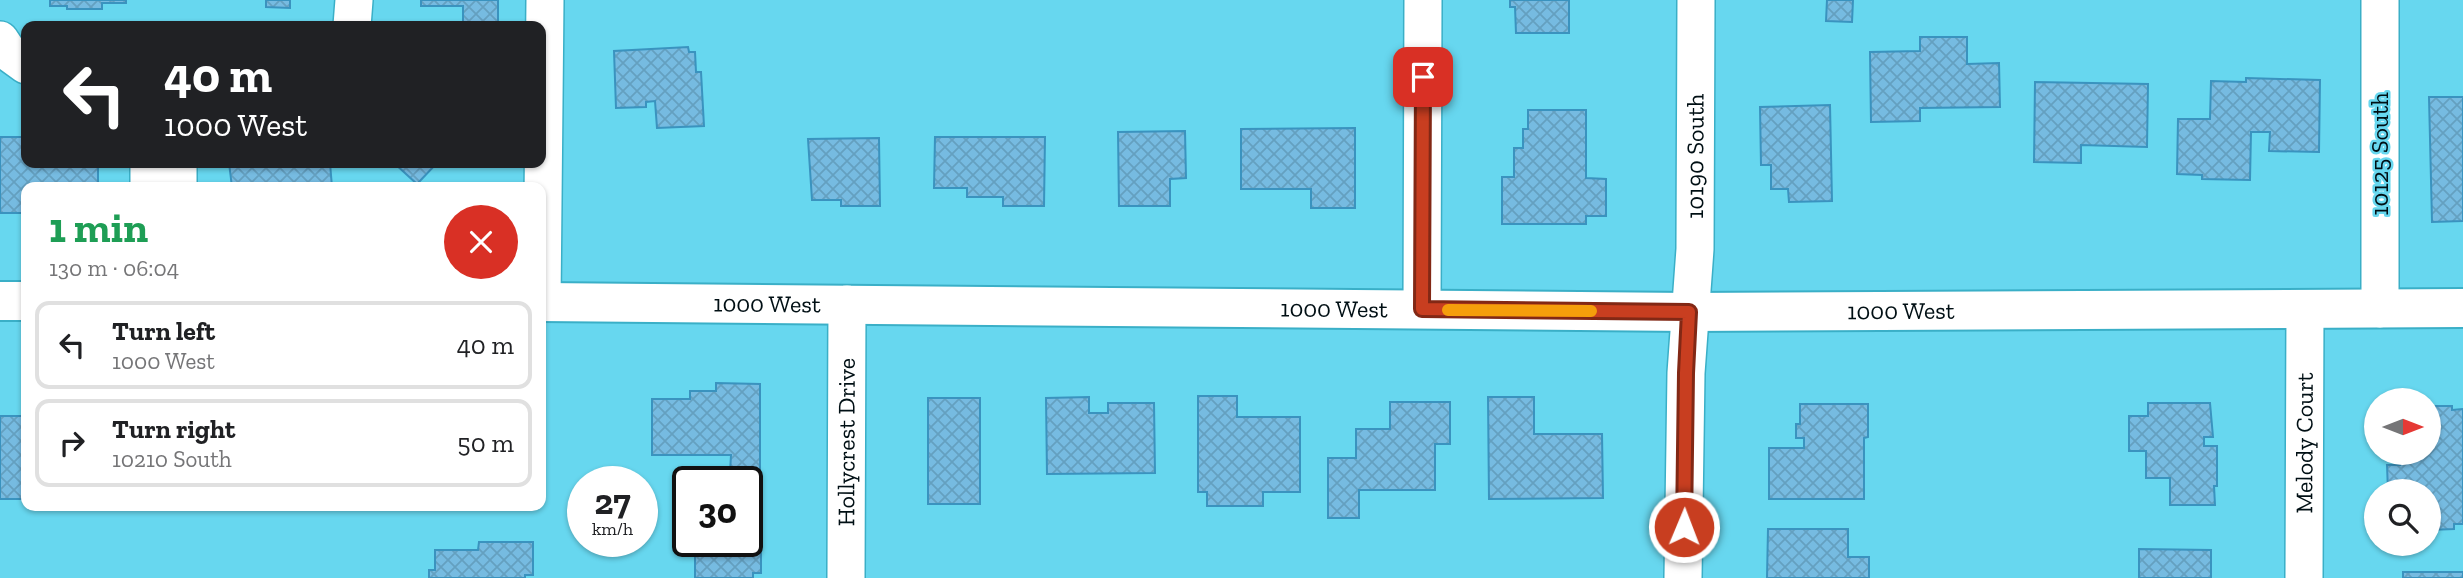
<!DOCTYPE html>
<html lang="en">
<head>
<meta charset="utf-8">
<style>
  :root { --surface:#fff; --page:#f2f2f2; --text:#202124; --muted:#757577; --line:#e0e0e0 }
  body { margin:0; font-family:"Zilla Slab",serif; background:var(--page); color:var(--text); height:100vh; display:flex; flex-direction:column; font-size:26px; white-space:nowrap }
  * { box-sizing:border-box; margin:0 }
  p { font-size:23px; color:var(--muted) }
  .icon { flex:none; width:38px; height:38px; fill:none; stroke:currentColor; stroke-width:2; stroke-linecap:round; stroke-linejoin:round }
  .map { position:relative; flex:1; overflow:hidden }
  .details { position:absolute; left:21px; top:182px; width:525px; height:329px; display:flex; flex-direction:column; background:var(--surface); border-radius:14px; box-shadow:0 2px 5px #0004 }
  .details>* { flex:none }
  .top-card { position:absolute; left:21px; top:21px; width:525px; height:147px; border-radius:14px; box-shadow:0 2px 5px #0004; background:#202124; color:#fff; overflow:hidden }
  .needle { width:46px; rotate:90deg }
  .buttons { position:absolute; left:2364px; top:388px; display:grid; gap:14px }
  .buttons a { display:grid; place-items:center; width:77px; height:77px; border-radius:50%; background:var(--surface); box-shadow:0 2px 5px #0004; font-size:35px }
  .speed { position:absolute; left:567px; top:466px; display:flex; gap:14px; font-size:35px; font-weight:700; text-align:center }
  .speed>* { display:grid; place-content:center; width:91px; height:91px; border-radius:50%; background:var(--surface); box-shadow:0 2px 5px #0004; line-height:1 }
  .speed small { font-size:18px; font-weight:400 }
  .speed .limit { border:4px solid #111; border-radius:10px; background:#fff; color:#111 }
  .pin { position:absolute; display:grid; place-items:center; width:60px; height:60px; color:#fff; margin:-30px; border-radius:14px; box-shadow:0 4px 10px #0006 }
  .me { position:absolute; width:77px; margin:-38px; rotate:1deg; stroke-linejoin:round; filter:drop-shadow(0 0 5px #0008) }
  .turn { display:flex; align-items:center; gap:24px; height:147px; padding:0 28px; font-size:32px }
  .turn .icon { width:91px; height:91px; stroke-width:2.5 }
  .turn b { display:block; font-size:49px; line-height:60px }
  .round { display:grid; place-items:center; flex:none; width:74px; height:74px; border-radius:37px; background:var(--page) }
  .summary { display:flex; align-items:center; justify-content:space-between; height:119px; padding:0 28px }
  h1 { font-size:42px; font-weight:700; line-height:52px; color:#1e9e55 }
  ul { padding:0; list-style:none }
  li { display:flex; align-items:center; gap:21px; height:88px; margin:0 14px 10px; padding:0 14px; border:4px solid var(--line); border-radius:14px }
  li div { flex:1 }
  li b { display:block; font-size:26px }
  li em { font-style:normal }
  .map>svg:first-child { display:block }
  .building { fill:url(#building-cross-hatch); stroke:#3a93bf; stroke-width:2 }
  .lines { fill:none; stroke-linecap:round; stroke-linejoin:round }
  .minor-casing { stroke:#3aafc7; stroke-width:40 }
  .tertiary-casing { stroke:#3aafc7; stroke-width:42 }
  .minor { stroke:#fff; stroke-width:37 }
  .tertiary { stroke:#fff; stroke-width:38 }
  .route-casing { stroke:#822815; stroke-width:18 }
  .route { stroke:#c83e20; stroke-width:12 }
  .slow { stroke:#f59e0b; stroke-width:12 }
  .labels { text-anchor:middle; stroke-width:5; stroke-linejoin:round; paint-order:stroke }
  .street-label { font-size:24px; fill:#000f14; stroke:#67d7ef }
</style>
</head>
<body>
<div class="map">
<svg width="2463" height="578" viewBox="0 0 2463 578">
  <defs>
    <pattern id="building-cross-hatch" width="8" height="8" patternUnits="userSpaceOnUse" patternTransform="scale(1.75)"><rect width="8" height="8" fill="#76bbe1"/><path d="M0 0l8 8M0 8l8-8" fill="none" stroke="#64a0c0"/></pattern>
  </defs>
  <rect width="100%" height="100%" fill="#67d7ef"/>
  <g class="building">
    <polygon points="50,0 126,0 126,3 102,3 102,9 67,9 67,6 50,6"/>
    <polygon points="266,0 290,0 290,8 266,7"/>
    <polygon points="421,0 498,0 498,26 463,26 463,6 421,6"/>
    <polygon points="1510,0 1569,0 1569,33 1516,33 1515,7 1510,7"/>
    <polygon points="1827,0 1853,0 1852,22 1826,21"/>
    <polygon points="1920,37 1967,37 1967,64 1999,63 2000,107 1920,108 1920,121 1871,122 1870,52 1920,51"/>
    <polygon points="688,47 689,52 695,52 696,72 701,72 704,126 657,128 655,101 646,102 646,107 616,108 614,51"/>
    <polygon points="2246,78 2320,80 2319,152 2269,151 2270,132 2251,132 2250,180 2202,179 2202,175 2177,174 2178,119 2210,119 2211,81 2246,82"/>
    <polygon points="2035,82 2148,84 2147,147 2081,145 2081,163 2034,162"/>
    <polygon points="2429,97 2463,97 2463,221 2432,222"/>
    <polygon points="1830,105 1832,201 1789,202 1788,189 1771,189 1771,165 1761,165 1760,107"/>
    <polygon points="1528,110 1586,110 1586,178 1606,179 1606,216 1586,216 1586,224 1502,224 1502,177 1514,177 1514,148 1523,148 1523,129 1528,129"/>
    <polygon points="1355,128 1355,208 1311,208 1311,189 1241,189 1241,129"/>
    <polygon points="1185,131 1186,178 1170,179 1170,206 1119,206 1118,132"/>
    <polygon points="0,137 26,137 26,163 98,163 98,187 26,187 26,213 0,213"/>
    <polygon points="935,137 1045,137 1044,206 1003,206 1003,197 967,197 967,188 934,188"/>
    <polygon points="879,138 880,206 841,206 841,200 812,200 808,139"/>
    <polygon points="229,163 330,163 332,187 232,187"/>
    <polygon points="394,163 437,163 417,184"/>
    <polygon points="716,383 760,384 760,473 730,473 731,455 652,455 652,399 690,399 690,391 716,391"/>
    <polygon points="1198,396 1237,396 1237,417 1300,417 1300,492 1263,492 1263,506 1207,506 1207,492 1198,492"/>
    <polygon points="1089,397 1089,413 1108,413 1108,403 1154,403 1155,473 1047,474 1046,398"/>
    <polygon points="1488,397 1534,397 1534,434 1602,434 1603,498 1489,499"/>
    <rect x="928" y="398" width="52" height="106"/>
    <polygon points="1390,402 1450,402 1450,444 1435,444 1435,490 1359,490 1359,518 1328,518 1328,458 1356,458 1356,429 1390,429"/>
    <polygon points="2148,403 2210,403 2213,437 2204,437 2204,446 2217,446 2217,486 2214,486 2215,505 2170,505 2170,478 2146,478 2146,451 2129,451 2129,416 2148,416"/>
    <polygon points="1800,404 1868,404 1868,437 1864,438 1864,499 1769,499 1769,448 1804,448 1804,438 1796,438 1796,424 1800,424"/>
    <polygon points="2429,406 2452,406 2452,410 2463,409 2463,524 2454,524 2454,529 2429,530 2429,492 2388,492 2387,465 2400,465 2400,453 2429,453"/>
    <rect x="0" y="416" width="26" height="83"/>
    <polygon points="1768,529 1848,529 1848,557 1869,557 1869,578 1767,578"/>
    <polygon points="747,531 761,531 761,573 753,573 753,578 695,578 695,541 747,541"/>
    <polygon points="479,542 533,542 533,575 525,575 525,578 429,578 429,570 435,570 435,550 478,550"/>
    <polygon points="2139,549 2211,550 2211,578 2139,578"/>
    <rect x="2403" y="572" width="60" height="6"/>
  </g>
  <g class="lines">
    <g class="minor-casing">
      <g id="minor">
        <polyline points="2380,0 2380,309"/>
        <polyline points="352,26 354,0"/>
        <polyline points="0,40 8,52 26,65"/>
        <polyline points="149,187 149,163"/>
        <polyline points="178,187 178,163"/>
        <polyline points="542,302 545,0"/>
        <polyline points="1422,309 1423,0"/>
        <path id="s1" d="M846 578 847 304"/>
        <path id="s2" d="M1683 578 1686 373 1695 249 1696 0"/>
        <path id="s3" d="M2304 578 2305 309"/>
      </g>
    </g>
    <g class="tertiary-casing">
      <g id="tertiary">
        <polyline points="0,301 26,301"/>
        <path id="s4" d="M541 302 1689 312 2463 308"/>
      </g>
    </g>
    <use href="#minor" class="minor"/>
    <use href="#tertiary" class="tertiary"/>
  </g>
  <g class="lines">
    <g class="route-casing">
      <polyline id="route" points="1423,77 1422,309 1689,312 1686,373 1684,527"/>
    </g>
    <use href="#route" class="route"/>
    <polyline class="slow" points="1448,310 1591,311"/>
  </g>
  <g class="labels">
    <g class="street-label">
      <text transform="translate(2380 154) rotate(-90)" y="8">10125 South</text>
      <text dy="8" stroke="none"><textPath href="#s2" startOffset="422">10190 South</textPath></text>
      <text dy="8" stroke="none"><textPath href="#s4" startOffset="226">1000 West</textPath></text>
      <text dy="8" stroke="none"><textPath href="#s4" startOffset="793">1000 West</textPath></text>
      <text dy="8" stroke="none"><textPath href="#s4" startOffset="1360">1000 West</textPath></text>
      <text dy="8" stroke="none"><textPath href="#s1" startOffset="136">Hollycrest Drive</textPath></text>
      <text dy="8" stroke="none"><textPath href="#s3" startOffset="135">Melody Court</textPath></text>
    </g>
  </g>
</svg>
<div class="buttons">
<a><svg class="needle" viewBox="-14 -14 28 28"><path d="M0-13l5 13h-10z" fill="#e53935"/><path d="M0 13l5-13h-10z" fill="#757577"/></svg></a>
<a><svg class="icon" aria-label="search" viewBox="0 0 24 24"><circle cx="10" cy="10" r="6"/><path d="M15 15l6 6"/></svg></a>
</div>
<div class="speed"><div>27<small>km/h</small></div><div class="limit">30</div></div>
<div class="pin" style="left:1423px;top:77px;background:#d93025"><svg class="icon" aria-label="arrive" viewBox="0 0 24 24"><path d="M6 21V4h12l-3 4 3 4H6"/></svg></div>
<svg class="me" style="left:1684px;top:527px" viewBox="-20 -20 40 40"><circle r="17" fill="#c83e20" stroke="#fff" stroke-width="3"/><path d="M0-11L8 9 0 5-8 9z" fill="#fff"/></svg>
<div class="top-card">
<div class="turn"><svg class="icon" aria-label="left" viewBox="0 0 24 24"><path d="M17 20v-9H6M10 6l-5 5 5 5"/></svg><div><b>40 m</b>1000 West</div></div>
</div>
<section class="details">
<div class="summary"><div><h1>1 min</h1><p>130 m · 06:04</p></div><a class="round" style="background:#d93025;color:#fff"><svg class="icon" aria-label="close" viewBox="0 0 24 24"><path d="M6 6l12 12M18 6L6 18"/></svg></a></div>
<ul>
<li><svg class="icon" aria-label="left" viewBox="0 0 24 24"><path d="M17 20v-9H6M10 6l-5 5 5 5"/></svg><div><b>Turn left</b><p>1000 West</p></div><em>40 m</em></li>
<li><svg class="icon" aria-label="right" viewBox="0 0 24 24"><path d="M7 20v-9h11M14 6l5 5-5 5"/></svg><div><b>Turn right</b><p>10210 South</p></div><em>50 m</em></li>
</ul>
</section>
</div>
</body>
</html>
